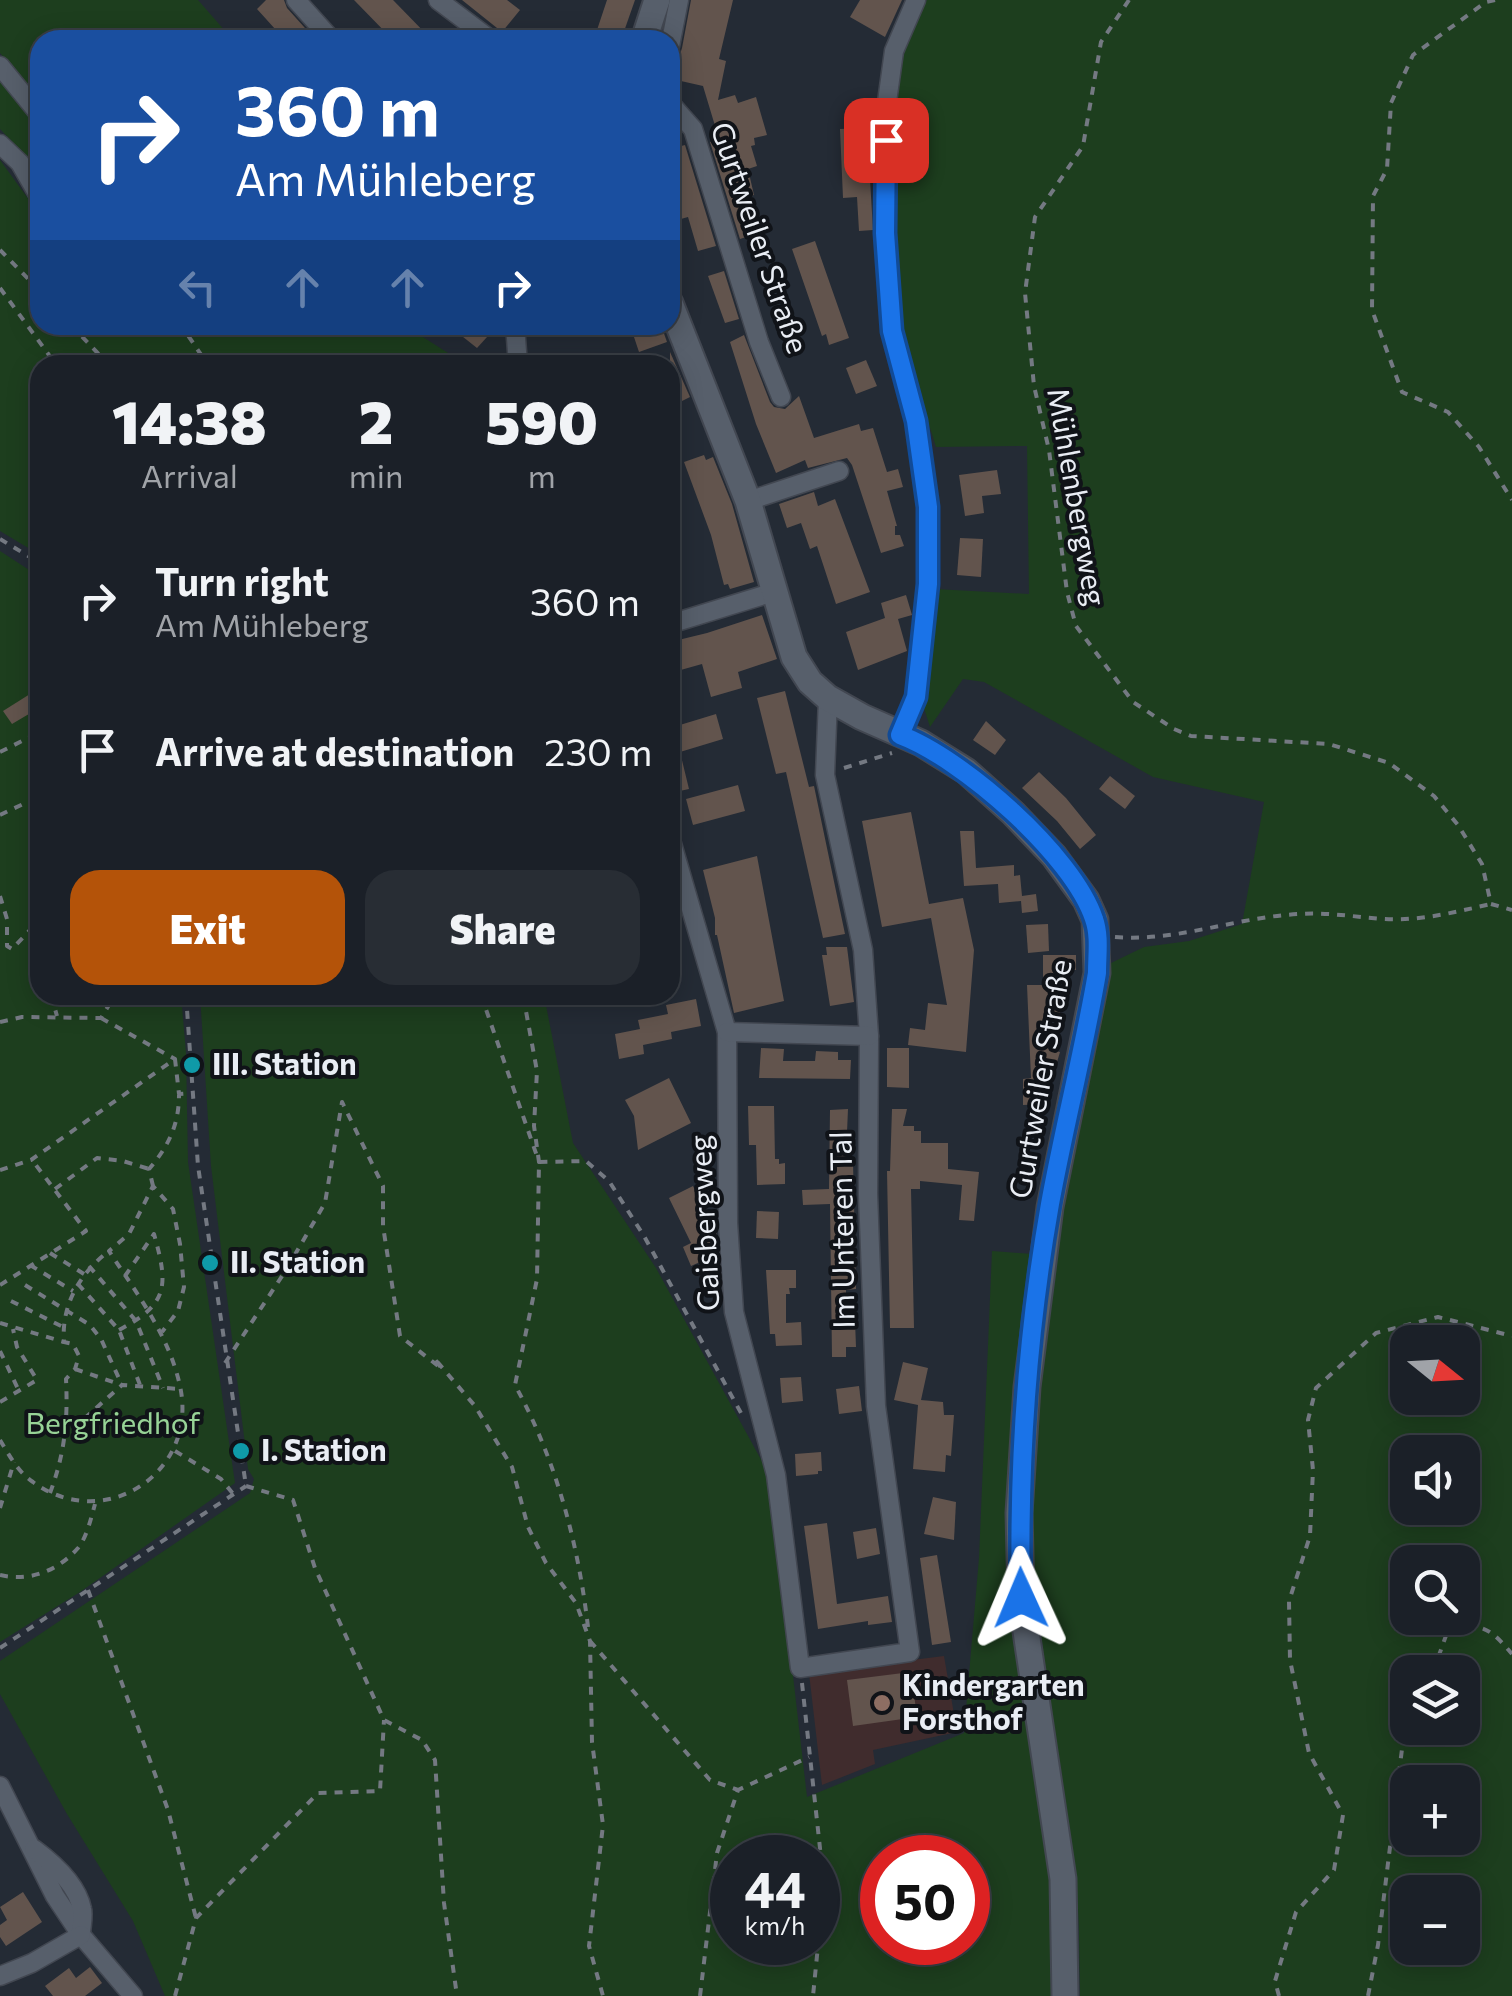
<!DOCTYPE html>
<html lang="en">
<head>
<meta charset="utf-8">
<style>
  :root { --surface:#1b2028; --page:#282d34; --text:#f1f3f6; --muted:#a0a3a8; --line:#393e45; --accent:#b45309 }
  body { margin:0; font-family:Commissioner,sans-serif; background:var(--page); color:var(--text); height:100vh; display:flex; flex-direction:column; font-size:38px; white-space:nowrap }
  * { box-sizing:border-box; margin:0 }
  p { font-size:32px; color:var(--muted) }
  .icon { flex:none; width:55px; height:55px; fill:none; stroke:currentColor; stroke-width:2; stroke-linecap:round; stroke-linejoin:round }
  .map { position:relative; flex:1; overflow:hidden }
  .drawer { position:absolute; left:30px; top:355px; width:650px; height:650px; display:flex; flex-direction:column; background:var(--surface); border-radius:30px; box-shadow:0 5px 25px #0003,0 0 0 2px var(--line) }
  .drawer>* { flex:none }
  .hud { position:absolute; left:30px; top:30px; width:650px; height:305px; border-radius:30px; box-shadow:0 5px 25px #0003,0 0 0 2px var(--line); background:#1a4fa0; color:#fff; overflow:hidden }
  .needle { width:65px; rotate:108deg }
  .buttons { position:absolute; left:1390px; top:1325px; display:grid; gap:20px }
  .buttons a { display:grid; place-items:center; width:90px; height:90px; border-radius:20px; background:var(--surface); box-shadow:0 5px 25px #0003,0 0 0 2px var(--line); font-size:50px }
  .speed { position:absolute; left:710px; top:1835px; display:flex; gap:20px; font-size:50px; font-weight:700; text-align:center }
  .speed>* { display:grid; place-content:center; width:130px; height:130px; border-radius:50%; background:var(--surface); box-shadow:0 5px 25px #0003,0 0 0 2px var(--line); line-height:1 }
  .speed small { font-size:25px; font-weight:400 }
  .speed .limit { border:15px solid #d22; background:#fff; color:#111 }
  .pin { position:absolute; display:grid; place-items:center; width:85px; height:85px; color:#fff; margin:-42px; border-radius:20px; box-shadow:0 5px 15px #0006 }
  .me { position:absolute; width:110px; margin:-55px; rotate:359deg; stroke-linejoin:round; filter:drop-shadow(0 0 8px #0008) }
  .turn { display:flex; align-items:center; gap:35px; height:210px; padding:0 40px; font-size:45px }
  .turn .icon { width:130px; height:130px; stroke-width:2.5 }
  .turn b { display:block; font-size:70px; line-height:85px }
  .lanes { display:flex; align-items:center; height:95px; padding:0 40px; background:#0003; justify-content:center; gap:50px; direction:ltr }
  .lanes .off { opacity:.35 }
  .eta { display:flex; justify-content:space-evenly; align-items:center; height:170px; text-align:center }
  .eta b { font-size:60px; font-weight:800; line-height:70px }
  .action { display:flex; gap:20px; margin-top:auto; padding:20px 40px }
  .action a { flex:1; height:115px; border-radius:30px; background:var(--accent); color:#fff; font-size:40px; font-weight:800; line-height:115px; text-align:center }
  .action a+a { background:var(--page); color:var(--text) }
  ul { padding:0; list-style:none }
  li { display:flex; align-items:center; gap:30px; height:150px; padding:0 40px }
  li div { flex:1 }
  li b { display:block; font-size:38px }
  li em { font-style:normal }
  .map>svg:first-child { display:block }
  .education { fill:#402c2d }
  .green { fill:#1d3e1e; fill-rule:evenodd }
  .building { fill:#62544d }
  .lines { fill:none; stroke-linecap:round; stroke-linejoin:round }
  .minor-casing { stroke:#424751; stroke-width:21 }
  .secondary-casing { stroke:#424751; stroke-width:29 }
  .path { stroke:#747982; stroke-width:4; stroke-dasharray:8 8; stroke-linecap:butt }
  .minor { stroke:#575f6b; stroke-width:18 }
  .secondary { stroke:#575f6b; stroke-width:25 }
  .route-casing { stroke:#114b97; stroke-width:25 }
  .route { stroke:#1a73e8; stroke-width:18 }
  .culture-dot { fill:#0f9aa8; stroke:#101318; stroke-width:4 }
  .education-dot { fill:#8d6e63; stroke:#101318; stroke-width:4 }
  .labels { text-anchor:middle; stroke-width:8; stroke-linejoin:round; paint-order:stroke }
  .street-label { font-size:30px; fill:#e9edf4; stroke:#101318 }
  .poi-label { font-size:30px; font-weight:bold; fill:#e9edf4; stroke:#101318; text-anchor:start }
  .park-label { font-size:30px; fill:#97d396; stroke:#101318 }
</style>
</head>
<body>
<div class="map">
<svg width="1512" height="1996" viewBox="0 0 1512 1996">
  <rect width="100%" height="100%" fill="#242b35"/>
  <polygon class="education" points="944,1656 957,1732 873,1750 875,1764 822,1785 809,1673"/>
  <g class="green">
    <polygon points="0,0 198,0 233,40 40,40 40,98 0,53"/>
    <path d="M927 0H1512V1996H1080C1079 1956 1080 1914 1075 1874 1062 1752 1032 1628 1032 1504 1032 1322 1077 1141 1111 963L1144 947 1189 941 1242 924 1264 802 1153 777 984 682 963 679 930 727 922 702 935 589 1029 594 1027 446 936 447C925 409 908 369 902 329 889 247 878 69 927 0ZM1408 1342H1462V1398H1408ZM1408 1452H1462V1508H1408ZM1408 1562H1462V1618H1408ZM1408 1672H1462V1728H1408ZM1408 1782H1462V1838H1408ZM1408 1892H1462V1948H1408Z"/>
    <polygon points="0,81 40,130 40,179 27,157 0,129"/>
    <polygon points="0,160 32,204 40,231 40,325 404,325 467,365 40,365 40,555 0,531"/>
    <polygon points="0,551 40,577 40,995 181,995 186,1053 188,1162 235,1483 80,1592 0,1642"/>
    <path d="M200 995H544L573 1143 656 1268 770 1476 807 1797 964 1733 979 1558 992 1251 1032 1254 1014 1437 1055 1881 1061 1996H165L133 1921 67 1814 0 1694V1661L250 1493 254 1479 248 1469 211 1166ZM732 1858H818V1942H732ZM882 1858H968V1942H882Z"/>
  </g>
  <g class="building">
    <polygon points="266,0 284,0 287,8 313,37 310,40 285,40 257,9"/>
    <polygon points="354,0 393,0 432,40 393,40"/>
    <polygon points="462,0 507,0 520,10 502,32"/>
    <polygon points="607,0 635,0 621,40 595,36"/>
    <polygon points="691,0 733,0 719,59 726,61 718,100 735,95 738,103 756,97 767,135 754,138 755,145 751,146 757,166 748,169 754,195 743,198 755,234 740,239 710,142 719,139 703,86 672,79 682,48"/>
    <polygon points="860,0 902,0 885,37 850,17"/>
    <polygon points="867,128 873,230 859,231 857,197 843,198 840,129"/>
    <polygon points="685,145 716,246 698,251 688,217 670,222 670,149"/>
    <polygon points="815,241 849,338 829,345 826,334 822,336 792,249"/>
    <polygon points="724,271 739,319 725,323 708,276"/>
    <polygon points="448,325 498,325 477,348"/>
    <polygon points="630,325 661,325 667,342 639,352"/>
    <polygon points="744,335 770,402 774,407 785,409 799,396 814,438 859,424 861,431 873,428 887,472 898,469 903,487 887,491 897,526 895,526 895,535 900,535 904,546 881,553 852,465 847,458 808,468 805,460 776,473 756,424 730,342"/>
    <polygon points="670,352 690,397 670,407"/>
    <polygon points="866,360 877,386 856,394 846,368"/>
    <polygon points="704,455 706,460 713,457 732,504 754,582 730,589 728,584 724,585 711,535 684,462"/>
    <polygon points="997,470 1001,494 982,496 984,513 965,516 959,475"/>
    <polygon points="814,492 818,506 835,499 870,592 836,604 817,546 810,549 801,523 787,528 779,504"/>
    <polygon points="960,538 983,539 981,577 957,575"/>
    <polygon points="906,595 912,615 898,619 907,651 858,670 846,632 885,618 881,603"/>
    <polygon points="762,615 777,659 738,672 742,688 711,697 702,664 670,673 670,642 707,633"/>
    <polygon points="785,691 809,787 814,786 845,934 823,938 786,772 776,774 757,698"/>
    <polygon points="30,694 39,708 12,724 3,711"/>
    <polygon points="716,714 723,739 680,752 689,789 675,792 670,771 670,728"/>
    <polygon points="986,721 1006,740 995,755 973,740"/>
    <polygon points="1039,772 1066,798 1096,835 1080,849 1057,821 1022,788"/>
    <polygon points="1110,776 1135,796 1125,809 1099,789"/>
    <polygon points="738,785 745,811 693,825 686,799"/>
    <polygon points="911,812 929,904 963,898 974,950 966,1052 908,1045 910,1028 925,1030 928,1003 947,1005 931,918 882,927 862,821"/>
    <polygon points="960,831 974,831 976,868 1014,865 1014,876 1020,875 1022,896 1036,894 1038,911 1022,913 1021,901 999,903 998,884 964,886"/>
    <polygon points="757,856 784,1001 734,1013 717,935 715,935 715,918 703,870"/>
    <polygon points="1048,924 1049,951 1028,953 1026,925"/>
    <polygon points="826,947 847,947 854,1002 830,1006 822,955 827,955"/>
    <polygon points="1043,955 1076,955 1076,970 1061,970 1060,1013 1048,1016 1048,1049 1060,1052 1055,1069 1044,1065 1045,1104 1023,1105 1023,1079 1031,1078 1027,985 1043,985"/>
    <polygon points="696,999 701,1026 671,1032 672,1039 643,1045 644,1054 619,1059 615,1034 640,1029 638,1020 668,1014 666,1005"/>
    <polygon points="761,1048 784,1049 783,1061 815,1061 816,1051 838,1052 838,1060 851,1060 850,1079 759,1078"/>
    <polygon points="887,1048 909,1048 909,1088 887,1087"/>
    <polygon points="669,1078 691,1123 638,1150 634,1116 625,1100"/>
    <polygon points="748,1106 774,1106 775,1159 779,1159 779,1164 785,1163 785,1184 757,1185 756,1145 749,1145"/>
    <polygon points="848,1109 846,1156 852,1156 853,1163 856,1289 846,1290 846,1321 855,1321 856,1347 846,1347 846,1357 832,1357 830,1204 803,1205 802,1190 829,1189 830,1110"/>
    <polygon points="892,1109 907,1109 903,1126 914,1126 914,1131 921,1131 921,1143 948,1143 948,1169 979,1172 974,1221 959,1220 962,1185 920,1181 920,1189 911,1189 914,1328 890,1328 887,1171 890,1171"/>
    <polygon points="693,1186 713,1228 716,1227 718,1254 691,1266 683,1247 691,1243 669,1198"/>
    <polygon points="757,1211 779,1212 778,1239 756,1238"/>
    <polygon points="766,1270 796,1270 796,1288 789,1288 790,1294 786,1294 786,1323 801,1322 802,1345 776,1346 775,1334 770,1334"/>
    <polygon points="903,1362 928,1368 921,1400 943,1402 944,1415 954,1415 951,1456 946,1455 945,1472 913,1469 918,1405 894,1400"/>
    <polygon points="801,1377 803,1401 782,1403 780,1378"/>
    <polygon points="859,1386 862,1411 839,1414 836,1389"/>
    <polygon points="821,1452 822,1471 818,1471 818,1474 796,1476 795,1454"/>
    <polygon points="933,1497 956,1502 954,1540 924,1534"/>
    <polygon points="827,1523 837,1604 888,1596 892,1622 868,1625 868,1621 818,1629 804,1526"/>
    <polygon points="876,1528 880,1554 857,1559 853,1532"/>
    <polygon points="937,1555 951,1642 932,1645 920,1558"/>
    <polygon points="911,1672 917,1717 853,1726 847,1680"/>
    <polygon points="23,1892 42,1922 6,1946 0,1937 0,1925 7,1920 0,1907"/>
    <polygon points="90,1967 102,1983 85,1996 53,1996 45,1986 69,1968 76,1978"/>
  </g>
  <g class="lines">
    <g class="minor-casing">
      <g id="minor">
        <polyline points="296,0 332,40"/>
        <polyline points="438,0 491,40"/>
        <polyline points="670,46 679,0"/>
        <polyline points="0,66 40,115"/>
        <polyline points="670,103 693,129 759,342 781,397"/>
        <polyline points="0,144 20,163 40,198"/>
        <polyline points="515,325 518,365"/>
        <polyline points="748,501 839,471"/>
        <polyline points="670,624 774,592"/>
        <polyline points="900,735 916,697 928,584 928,507 916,421 892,331 885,233 886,109 894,51 916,0"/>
        <polyline points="670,837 727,1032 728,1223 734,1312 776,1475 800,1668 910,1652 876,1406 868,1194 869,1036 863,950 825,775 828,698"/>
        <polyline points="727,1032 869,1036"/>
        <polyline points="0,1786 55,1896 81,1935 133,1996"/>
        <path d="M34 1849C53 1863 77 1884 82 1909 84 1916 81 1927 81 1935"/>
        <polyline points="0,1976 32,1963 81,1935"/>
      </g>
    </g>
    <g class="secondary-casing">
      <g id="secondary">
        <polyline points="644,40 657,0"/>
        <polyline points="670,303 748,501 794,657 810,682 828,698 862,717 921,743 966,771 1013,813 1054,856 1086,900 1095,920 1097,973 1050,1207 1027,1387 1019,1513 1021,1598 1063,1879 1065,1996"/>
      </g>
    </g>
    <g class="path">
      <polyline points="1129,0 1101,42 1083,146 1035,217 1025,293 1034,386 1049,450 1067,592 1076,626 1133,702 1174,729 1191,736 1329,744 1389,763 1434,796 1458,825 1482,864 1491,904"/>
      <polyline points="1495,0 1486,2 1413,55 1391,103 1387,169 1373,196 1372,310 1402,392 1448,412 1479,447 1512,500"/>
      <polyline points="0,250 40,291"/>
      <polyline points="0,288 49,355 51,365"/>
      <polyline points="71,325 109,365"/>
      <polyline points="177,325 187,334 208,365"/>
      <polyline points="0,539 40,563"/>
      <polyline points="0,752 40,732"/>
      <polyline points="844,768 892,753"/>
      <polyline points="0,815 40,796"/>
      <polyline points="0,896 7,919 7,946 12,949 32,928 40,958"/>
      <polyline points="1491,904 1512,910"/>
      <polyline points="32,928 40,921"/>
      <path d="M1115 937C1178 942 1236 917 1299 914 1327 912 1355 917 1384 919 1422 921 1455 912 1491 904"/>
      <polyline points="51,995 57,1016"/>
      <polyline points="186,995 198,1166 246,1486"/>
      <polyline points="481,995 539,1162 534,1126 537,1071 523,995"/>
      <polyline points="101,1018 175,1059"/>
      <polyline points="0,1022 22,1017 101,1018 115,995"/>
      <polyline points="0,1170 31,1160 175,1059 179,1094 193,1093"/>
      <path d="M153 1186 149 1169C168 1147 179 1125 179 1095"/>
      <polyline points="55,1189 97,1158 123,1161 149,1169"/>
      <polyline points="50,1253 84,1274"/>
      <polyline points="30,1265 73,1291"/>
      <polyline points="89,1266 136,1321 163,1388"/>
      <polyline points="78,1284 119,1330 140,1385"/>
      <polyline points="0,1285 86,1231 32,1160"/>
      <polyline points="25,1285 90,1325 101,1339 122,1385"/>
      <polyline points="11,1301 63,1327"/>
      <polyline points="0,1323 64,1342"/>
      <path d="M119 1330C168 1304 169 1287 154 1234L125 1276"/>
      <polyline points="0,1351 19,1391"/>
      <polyline points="225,1363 286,1270 325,1203 342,1102 383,1186 383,1226 400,1336 442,1369 434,1358 475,1406 512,1467 528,1527 546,1563 576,1603 590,1641 592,1742 603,1825 589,1946 603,1996"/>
      <polyline points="75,1369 122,1385"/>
      <polyline points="0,1402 37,1380 17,1347 13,1329"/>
      <polyline points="68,1421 85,1418 122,1385 180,1389"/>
      <path d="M0 1440C9 1455 18 1472 33 1482 104 1534 199 1473 180 1386 169 1335 137 1294 109 1251L129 1234 153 1186 173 1209 180 1244 184 1287 178 1311 162 1332"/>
      <polyline points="175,1451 221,1479 234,1495"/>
      <polyline points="246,1486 293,1500 315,1568 384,1720 422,1740 435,1760 444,1903 457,1996"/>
      <path d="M50 1493C65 1453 68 1420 66 1379L75 1369 79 1356 73 1344 64 1342C61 1305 80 1273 109 1251"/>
      <polyline points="0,1508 14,1462"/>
      <path d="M0 1575C29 1582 58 1571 78 1548 87 1537 91 1518 95 1504"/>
      <polyline points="88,1590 168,1810 196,1918"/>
      <path d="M588 1627C578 1542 556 1460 515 1385L537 1279 539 1162 586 1161 609 1181 644 1236 741 1413"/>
      <polyline points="590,1641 710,1780 738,1790"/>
      <polyline points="0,1648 246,1486"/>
      <path d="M1433 1672 1448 1630C1481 1621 1491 1629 1512 1654"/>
      <polyline points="802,1683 824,1885 813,1996"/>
      <polyline points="175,1996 196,1918 318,1793 380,1791 384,1720"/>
      <polyline points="700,1996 717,1853 738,1790 809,1757"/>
      <polyline points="1279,1996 1275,1981 1296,1912 1334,1870 1343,1815 1309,1753 1290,1660 1289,1601 1310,1536 1313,1470 1308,1420 1316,1388 1376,1333 1438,1317 1512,1336"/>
      <polyline points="1368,1996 1378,1945 1402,1749 1411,1728"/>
    </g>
    <use href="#minor" class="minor"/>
    <use href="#secondary" class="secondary"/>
  </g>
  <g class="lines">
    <g class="route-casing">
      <path id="route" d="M886 140 885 233 892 331 916 421 928 507V584L916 697 900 735C962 758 1073 855 1094 919 1100 936 1097 955 1097 973 1084 1050 1064 1127 1050 1204 1027 1334 1018 1467 1021 1598"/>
    </g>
    <use href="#route" class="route"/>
  </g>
  <g class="culture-dot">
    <circle cx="192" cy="1065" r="10"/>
    <circle cx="210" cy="1263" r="10"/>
    <circle cx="241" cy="1451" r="10"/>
  </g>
  <circle class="education-dot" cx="882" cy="1703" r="10"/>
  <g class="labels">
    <g class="street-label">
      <text transform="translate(759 238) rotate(71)" y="10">Gurtweiler Straße</text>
      <text transform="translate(1076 497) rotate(80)" y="10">Mühlenbergweg</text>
      <text transform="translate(1041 1079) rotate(-80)" y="10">Gurtweiler Straße</text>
      <text transform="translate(705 1223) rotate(-93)" y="10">Gaisbergweg</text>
      <text transform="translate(843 1230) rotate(-91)" y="10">Im Unteren Tal</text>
    </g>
    <g class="poi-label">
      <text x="212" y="1075">III. Station</text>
      <text x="230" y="1273">II. Station</text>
      <text x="261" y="1461">I. Station</text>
      <text x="902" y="1696">Kindergarten<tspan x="902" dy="34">Forsthof</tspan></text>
    </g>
    <g class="park-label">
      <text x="113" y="1434">Bergfriedhof</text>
    </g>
  </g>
</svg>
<div class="buttons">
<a><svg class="needle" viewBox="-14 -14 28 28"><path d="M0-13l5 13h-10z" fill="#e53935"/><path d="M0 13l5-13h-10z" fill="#a0a3a8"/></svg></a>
<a><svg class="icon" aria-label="sound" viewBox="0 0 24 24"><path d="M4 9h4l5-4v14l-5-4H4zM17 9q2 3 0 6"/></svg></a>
<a><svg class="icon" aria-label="search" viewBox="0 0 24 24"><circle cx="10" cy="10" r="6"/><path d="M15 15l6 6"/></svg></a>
<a><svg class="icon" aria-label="layers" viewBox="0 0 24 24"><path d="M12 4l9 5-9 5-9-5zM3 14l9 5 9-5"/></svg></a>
<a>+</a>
<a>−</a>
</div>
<div class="speed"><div>44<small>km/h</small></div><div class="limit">50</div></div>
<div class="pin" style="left:886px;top:140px;background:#d93025"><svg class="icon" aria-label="arrive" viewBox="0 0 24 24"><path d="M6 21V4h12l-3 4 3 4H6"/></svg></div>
<svg class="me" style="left:1021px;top:1598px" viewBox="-20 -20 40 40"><path d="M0-17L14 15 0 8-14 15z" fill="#1a73e8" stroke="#fff" stroke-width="4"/></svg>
<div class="hud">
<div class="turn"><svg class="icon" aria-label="right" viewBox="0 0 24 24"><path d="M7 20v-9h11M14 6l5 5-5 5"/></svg><div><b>360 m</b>Am Mühleberg</div></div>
<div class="lanes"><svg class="icon off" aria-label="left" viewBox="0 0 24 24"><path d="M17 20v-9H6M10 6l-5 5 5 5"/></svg><svg class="icon off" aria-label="ahead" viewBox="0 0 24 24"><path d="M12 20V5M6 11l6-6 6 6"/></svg><svg class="icon off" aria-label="ahead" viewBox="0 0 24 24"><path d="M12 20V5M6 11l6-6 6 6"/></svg><svg class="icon" aria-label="right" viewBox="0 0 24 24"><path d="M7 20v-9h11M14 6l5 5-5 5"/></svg></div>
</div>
<section class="drawer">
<div class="eta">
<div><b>14:38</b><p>Arrival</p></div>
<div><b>2</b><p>min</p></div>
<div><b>590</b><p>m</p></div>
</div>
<ul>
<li><svg class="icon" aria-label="right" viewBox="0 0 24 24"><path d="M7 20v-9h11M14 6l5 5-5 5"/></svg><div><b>Turn right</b><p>Am Mühleberg</p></div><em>360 m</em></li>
<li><svg class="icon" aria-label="arrive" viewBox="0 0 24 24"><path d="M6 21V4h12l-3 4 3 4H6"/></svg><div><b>Arrive at destination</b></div><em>230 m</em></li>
</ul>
<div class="action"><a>Exit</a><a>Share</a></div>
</section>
</div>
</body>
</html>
